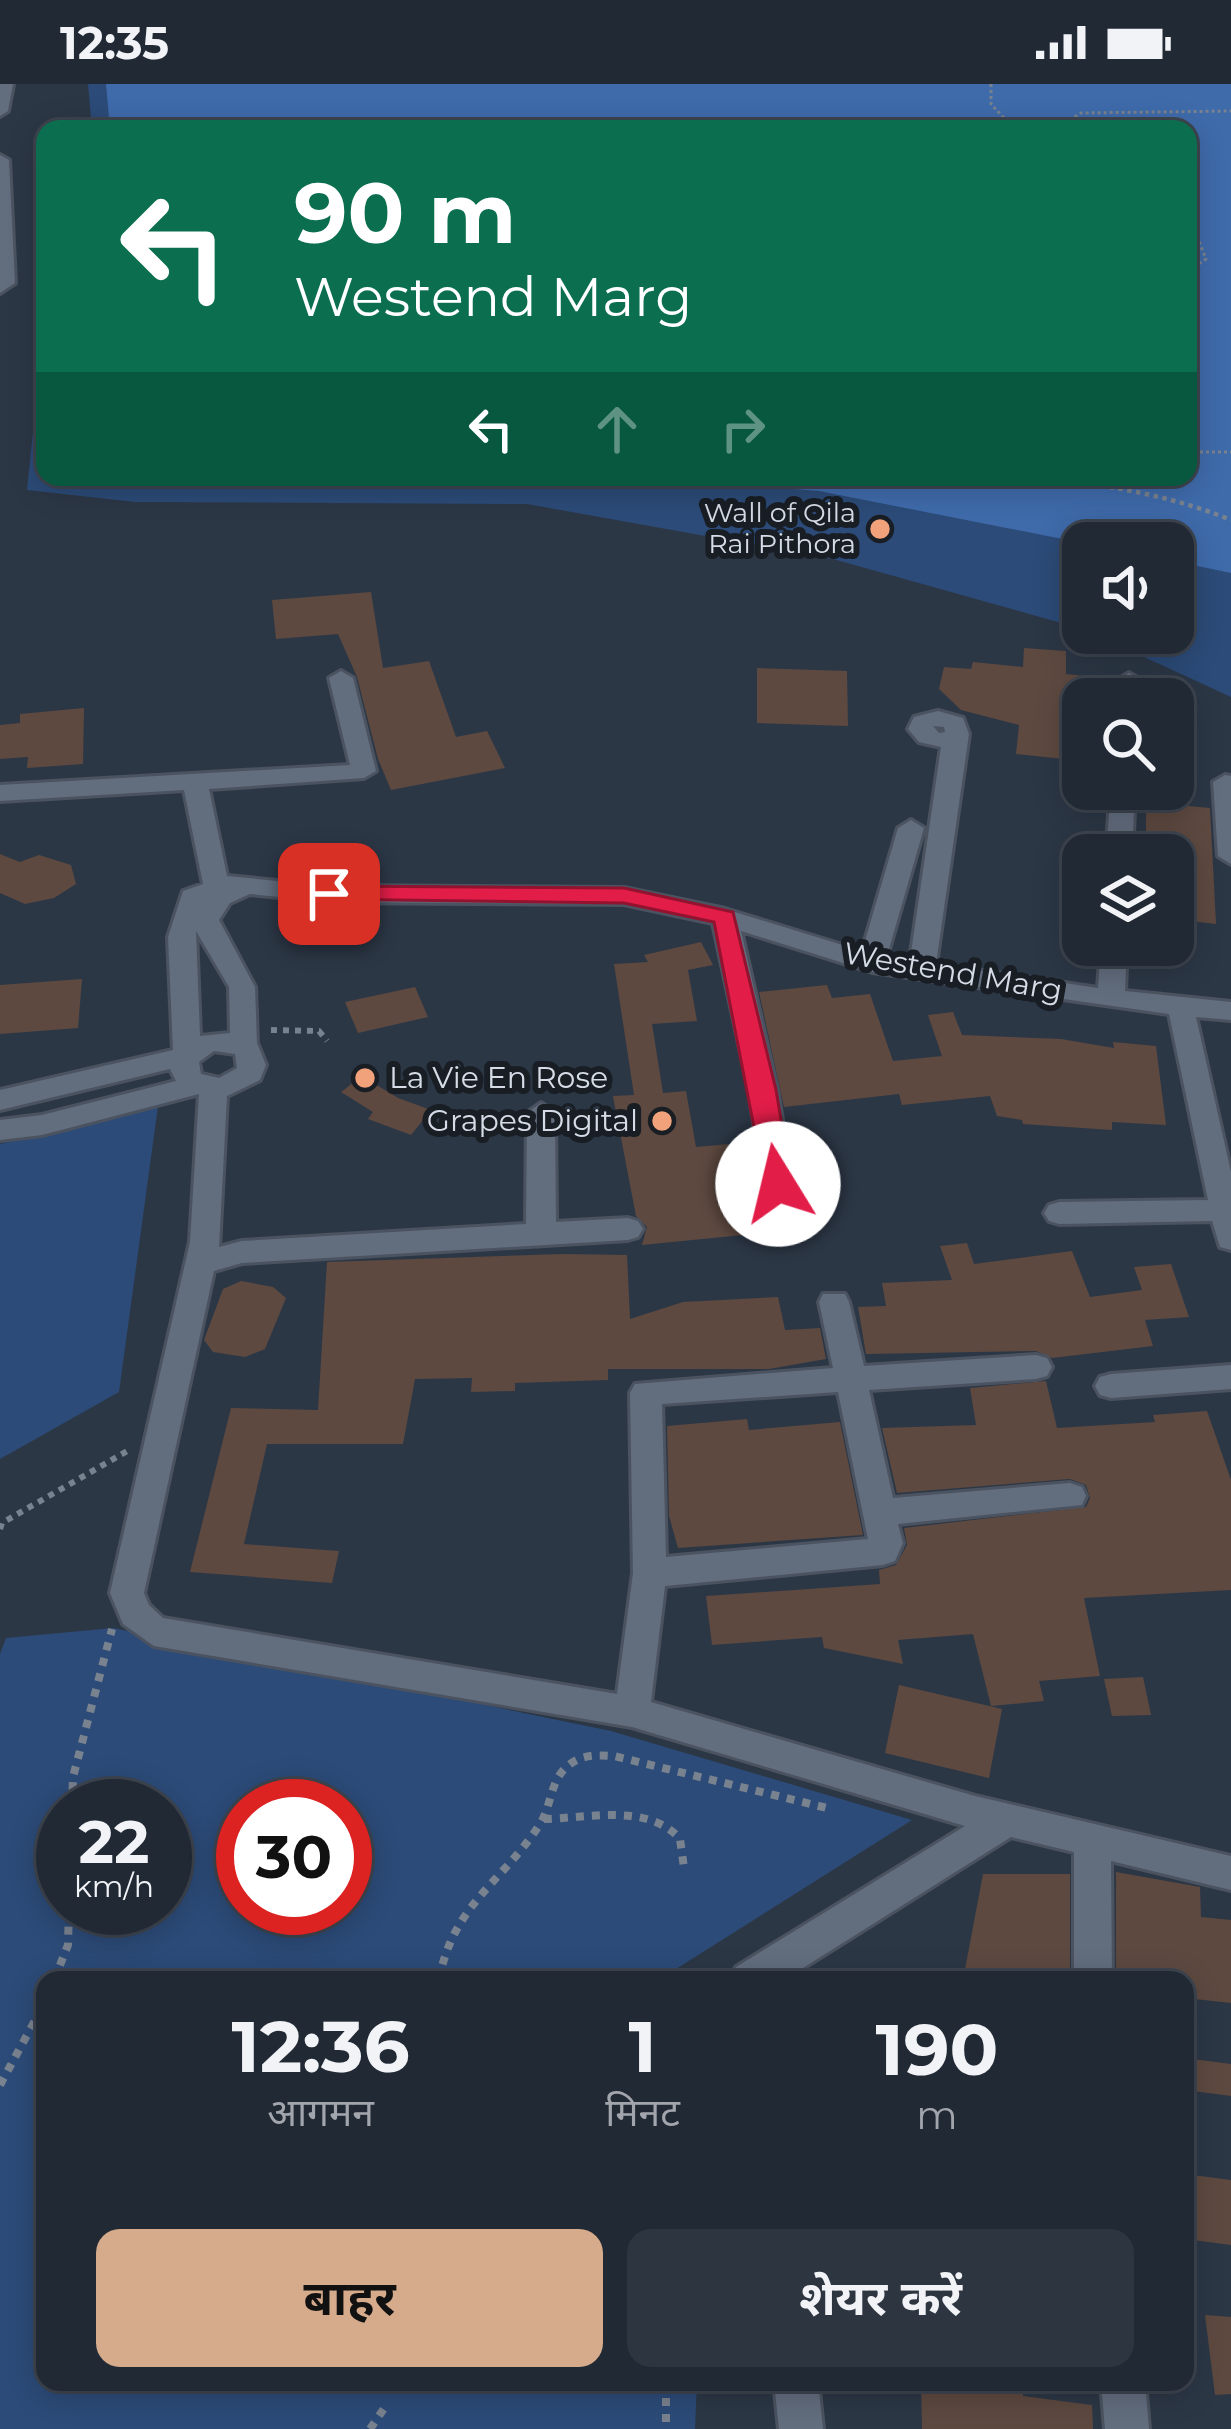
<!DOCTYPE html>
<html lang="hi">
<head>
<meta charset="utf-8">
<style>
  :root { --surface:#212934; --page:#2d3540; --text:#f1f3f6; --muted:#a2a6ac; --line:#3e454f; --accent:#d6ab8b }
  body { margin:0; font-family:Montserrat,"Noto Sans Devanagari",sans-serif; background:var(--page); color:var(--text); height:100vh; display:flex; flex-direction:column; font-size:45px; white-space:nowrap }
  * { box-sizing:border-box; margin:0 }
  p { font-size:39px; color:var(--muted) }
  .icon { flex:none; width:66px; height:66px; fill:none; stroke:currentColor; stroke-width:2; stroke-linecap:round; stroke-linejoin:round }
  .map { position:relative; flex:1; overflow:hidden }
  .panel { position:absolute; left:36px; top:1887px; width:1158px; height:420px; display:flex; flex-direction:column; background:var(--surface); border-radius:24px; box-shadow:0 6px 30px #0003,0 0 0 3px var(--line) }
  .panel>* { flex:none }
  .banner { position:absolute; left:36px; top:36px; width:1161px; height:366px; border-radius:24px; box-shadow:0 6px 30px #0003,0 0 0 3px var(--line); background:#0b6e4f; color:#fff; overflow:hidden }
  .tools { position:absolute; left:1062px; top:438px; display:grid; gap:24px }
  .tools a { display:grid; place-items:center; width:132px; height:132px; border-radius:24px; background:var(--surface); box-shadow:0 6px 30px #0003,0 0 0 3px var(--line); font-size:60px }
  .speed { position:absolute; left:36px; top:1695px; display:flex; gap:24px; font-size:60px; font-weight:700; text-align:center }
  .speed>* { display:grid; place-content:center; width:156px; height:156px; border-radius:50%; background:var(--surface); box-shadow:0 6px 30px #0003,0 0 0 3px var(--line); line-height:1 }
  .speed small { font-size:30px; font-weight:400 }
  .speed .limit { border:18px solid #d22; background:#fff; color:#111 }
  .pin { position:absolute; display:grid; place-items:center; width:102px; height:102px; color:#fff; margin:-51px; border-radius:24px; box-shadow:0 6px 18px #0006 }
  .me { position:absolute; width:132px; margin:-66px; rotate:351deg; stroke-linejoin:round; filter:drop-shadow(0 0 9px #0008) }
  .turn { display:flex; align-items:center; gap:42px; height:252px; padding:0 60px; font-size:54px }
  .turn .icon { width:156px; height:156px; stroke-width:2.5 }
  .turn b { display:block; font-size:84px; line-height:102px }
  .lanes { display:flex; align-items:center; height:114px; padding:0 60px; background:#0003; justify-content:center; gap:60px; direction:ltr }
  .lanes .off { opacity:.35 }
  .eta { display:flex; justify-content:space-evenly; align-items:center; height:204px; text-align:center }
  .eta b { font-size:72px; font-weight:700; line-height:84px }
  .cta { display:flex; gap:24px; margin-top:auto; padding:24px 60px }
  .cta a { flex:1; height:138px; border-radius:24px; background:var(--accent); color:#111; font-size:48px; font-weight:700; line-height:138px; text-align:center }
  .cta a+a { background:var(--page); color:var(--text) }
  .status { display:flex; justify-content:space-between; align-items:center; height:84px; padding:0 60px; background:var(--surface); direction:ltr }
  .status svg { height:33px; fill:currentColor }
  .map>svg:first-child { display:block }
  .green { fill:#2c4b78; fill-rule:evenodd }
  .forest { fill:#3f6bab }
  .building { fill:#5d4940 }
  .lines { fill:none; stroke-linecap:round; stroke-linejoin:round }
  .minor-casing { stroke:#4b5360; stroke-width:6 }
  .path-far3 { stroke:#79828f; stroke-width:3; stroke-dasharray:3 3; stroke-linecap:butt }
  .path-far2 { stroke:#79828f; stroke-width:4.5; stroke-dasharray:4.5 4.5; stroke-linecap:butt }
  .path-far1 { stroke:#79828f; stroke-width:6; stroke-dasharray:6 6; stroke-linecap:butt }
  .path { stroke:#79828f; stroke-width:8; stroke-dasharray:8 8; stroke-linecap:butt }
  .minor { fill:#626d7e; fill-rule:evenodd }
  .route { fill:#e11d48; stroke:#92132f; stroke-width:3 }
  .poi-dot { fill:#f1a27b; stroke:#191e25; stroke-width:4.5 }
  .labels { text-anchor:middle; stroke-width:12; stroke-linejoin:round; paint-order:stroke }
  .far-poi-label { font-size:27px; fill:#d6dce6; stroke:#191e25; text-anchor:end }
  .street-label { font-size:30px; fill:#d6dce6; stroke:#191e25 }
  .poi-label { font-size:30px; fill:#d6dce6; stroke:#191e25; text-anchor:start }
</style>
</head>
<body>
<div class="status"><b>12:35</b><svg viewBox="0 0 49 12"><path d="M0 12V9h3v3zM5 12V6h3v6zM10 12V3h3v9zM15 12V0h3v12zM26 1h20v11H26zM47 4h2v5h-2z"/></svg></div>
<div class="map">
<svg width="1231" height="2345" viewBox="0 0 1231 2345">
  <rect width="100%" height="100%" fill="#2c3746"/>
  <g class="green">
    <polygon points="88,0 1231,0 1231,613 1092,549 1173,549 1173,459 1083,459 1083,545 833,475 527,420 135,418 27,406 45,230 45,393 1188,393 1188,45 92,45"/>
    <polygon points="158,1022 119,1308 0,1375 0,1060"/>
    <path d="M113 1544 611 1647 912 1736 676 1885 678 1896H45V2298H697L695 2345H0V1570L6 1554ZM63 1722H165V1824H63ZM243 1722H345V1824H243Z"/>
  </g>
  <polygon class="forest" points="106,0 1231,0 1231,489 1173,477 1173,459 1083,459 819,407 650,393 1188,393 1188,45 110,45"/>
  <g class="building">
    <polygon points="371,508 383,584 429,577 456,653 487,647 505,684 391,706 378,675 357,593 338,550 276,555 272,516"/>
    <polygon points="1024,564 1066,567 1066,590 1113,595 1112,615 1083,615 1083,677 1016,670 1019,641 961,626 939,605 944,583 971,585 973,578 1023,583"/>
    <polygon points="757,584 847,587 848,642 757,639"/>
    <polygon points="84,624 83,680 27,684 28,673 0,675 0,641 20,639 20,630"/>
    <polygon points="1146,718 1210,724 1216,840 1173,835 1173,771 1146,771"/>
    <polygon points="0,770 20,778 39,771 71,781 76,800 54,814 25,820 0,809"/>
    <polygon points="701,858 713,881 688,886 697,937 652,940 663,1009 686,1007 696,1063 741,1059 763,1149 642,1161 647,1143 636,1132 613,1012 634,1011 614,880 648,878 644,871"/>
    <polygon points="82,895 78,944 0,950 0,901"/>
    <polygon points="827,901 832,914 870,910 893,977 942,972 928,931 953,928 962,951 1061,955 1114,964 1113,958 1156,962 1166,1041 1112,1038 1112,1046 1023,1040 1022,1036 997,1032 990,1012 902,1021 899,1010 784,1023 759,908"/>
    <polygon points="415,903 428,933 358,949 345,918"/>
    <polygon points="362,992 398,1014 431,1026 411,1051 368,1035 373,1028 341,1008"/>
    <polygon points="967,1159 974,1180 1072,1167 1090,1213 1142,1206 1134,1183 1171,1180 1189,1233 1145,1236 1153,1262 1052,1274 1036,1267 866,1270 858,1223 886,1222 882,1199 952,1196 940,1162"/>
    <polygon points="563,1170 627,1171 630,1235 683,1218 778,1213 785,1246 820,1244 826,1275 769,1285 608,1285 608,1296 515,1299 515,1307 471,1308 472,1294 415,1295 403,1360 267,1360 244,1460 339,1467 332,1499 190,1488 231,1324 318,1326 327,1178"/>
    <polygon points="241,1197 273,1203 286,1214 265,1265 245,1273 213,1268 204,1256 223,1205"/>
    <polygon points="1046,1297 1057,1344 1155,1338 1153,1331 1207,1327 1231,1396 1231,1506 1084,1514 1100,1592 1039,1597 1044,1617 991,1622 973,1550 898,1556 903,1580 824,1564 822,1553 712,1561 706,1512 880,1500 879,1486 896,1481 907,1461 904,1444 1086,1423 1090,1414 1086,1401 1070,1395 897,1409 882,1344 976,1341 970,1304"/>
    <polygon points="747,1335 749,1346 840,1338 863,1451 678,1464 669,1432 667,1342"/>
    <polygon points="1143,1593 1151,1631 1112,1632 1104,1595"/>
    <polygon points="899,1601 1002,1625 989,1694 885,1669"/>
    <polygon points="1116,1788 1200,1803 1201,1833 1231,1836 1231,1919 1185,1914 1185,1896 1116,1896"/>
    <polygon points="983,1790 1070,1790 1070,1896 963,1896"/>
    <polygon points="1185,1974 1231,1980 1231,2012 1185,2006"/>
    <polygon points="1185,2090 1231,2096 1231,2161 1185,2155"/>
    <polygon points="1205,2231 1231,2233 1231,2310 1215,2311"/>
    <polygon points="921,2298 1023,2298 1023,2312 1092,2321 1093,2345 922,2345"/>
  </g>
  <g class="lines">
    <g class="minor-casing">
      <g id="minor">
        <polygon points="0,0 13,0 8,27 0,32"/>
        <polygon points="0,71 9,76 15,199 0,209"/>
        <path d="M341 587 353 594 376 687 364 694 209 705 227 792 329 802 624 804 725 825 862 867 898 744 911 736 924 744 887 872 910 876 941 663 919 658 908 645 914 633 938 627 963 634 969 650 936 880 1098 904 1101 861H1127L1125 907 1231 918V936L1196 933 1231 1088V1166L1220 1163 1212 1137 1059 1140 1049 1137 1044 1129 1049 1121 1059 1118 1208 1116 1169 930 872 888 741 847 777 1006 801 1147 797 1155H775L771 1147 749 1006 713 839 624 820 329 818 250 810 230 819 219 836 255 903 257 959 266 981 260 996 227 1012 219 1163 242 1157 526 1140 527 1029 541 1019 555 1029 556 1138 628 1134 638 1137 643 1145 638 1153 628 1156 242 1179 214 1187 144 1509 149 1521 163 1534 617 1610 633 1489 630 1309 635 1300 833 1284 819 1218 823 1210H845L849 1218 864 1282 1036 1271 1047 1274 1052 1283 1047 1292 1036 1295 869 1306 893 1414 1070 1399 1082 1403 1086 1412 1082 1421 898 1440 903 1459 895 1477 883 1481 665 1502 651 1618 975 1712 1231 1772V1806L1111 1777 1112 1896H1074V1768L1011 1753 784 1896H731L736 1883 965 1742 632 1643 154 1562 123 1540 110 1509 190 1158 199 1010 42 1051 0 1056V1036L42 1031 176 997 170 985 0 1026V1006L173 966 168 853 183 807 203 800 184 706 0 717V701L350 681 329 594ZM933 642 944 643 945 648 939 649ZM196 847 229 903 230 949 200 952ZM214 967 235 970 237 984 219 994 201 990 199 978ZM838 1308 868 1455 666 1473 662 1320Z"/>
        <polygon points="1129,589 1141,596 1140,615 1116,615 1117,596"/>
        <polygon points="1225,691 1231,692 1231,780 1218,772 1213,698"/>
        <polygon points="1111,705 1135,705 1132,771 1106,771"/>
        <polygon points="1231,1281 1231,1305 1111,1314 1100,1311 1095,1302 1100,1293 1111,1290"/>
        <polygon points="774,2298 818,2298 823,2345 779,2345"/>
        <polygon points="1101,2298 1145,2298 1149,2345 1105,2345"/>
      </g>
    </g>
    <g class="path-far3">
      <polyline points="991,0 991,20 1014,45"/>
      <polyline points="1054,45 1081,29 1231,27"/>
      <polyline points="1188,130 1206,175 1188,187"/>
      <polyline points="1188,368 1231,368"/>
      <polyline points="1020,393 1029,394"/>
    </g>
    <path class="path-far2" d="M1020 393C1094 399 1162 408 1231 436"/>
    <g class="path-far1">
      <polyline points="271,946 319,947 327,957"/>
      <polyline points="0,1445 2,1439 129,1366"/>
    </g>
    <g class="path">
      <polyline points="72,1722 73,1693 112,1545"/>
      <path d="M544 1735C587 1734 649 1719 680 1755L684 1784"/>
      <polyline points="54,1896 68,1861 69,1824"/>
      <path d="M439 1896C453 1820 502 1799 540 1740 552 1721 550 1695 569 1681 582 1670 598 1671 614 1672L827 1724"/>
      <polyline points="0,2001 45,1918"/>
      <polyline points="666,2298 666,2345"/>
      <polyline points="370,2345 385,2323"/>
    </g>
    <use href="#minor" class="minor"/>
  </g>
  <polygon class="route" points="329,802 624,804 733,828 776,1006 792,1100 788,1107 778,1110 765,1100 714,838 624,819 321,815 321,804"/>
  <g class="poi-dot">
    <circle cx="880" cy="445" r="12"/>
    <circle cx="365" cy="994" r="12"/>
    <circle cx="662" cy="1037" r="12"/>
  </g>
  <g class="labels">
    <g class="far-poi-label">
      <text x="856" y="438">Wall of Qila<tspan x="856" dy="31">Rai Pithora</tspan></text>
    </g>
    <g class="street-label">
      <text transform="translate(953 888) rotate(10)" y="10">Westend Marg</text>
    </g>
    <g class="poi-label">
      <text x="389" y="1004">La Vie En Rose</text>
      <text x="638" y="1047" text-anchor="end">Grapes Digital</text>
    </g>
  </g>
</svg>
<div class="tools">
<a><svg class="icon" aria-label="sound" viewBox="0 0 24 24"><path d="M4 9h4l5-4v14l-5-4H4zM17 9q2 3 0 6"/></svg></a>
<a><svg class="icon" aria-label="search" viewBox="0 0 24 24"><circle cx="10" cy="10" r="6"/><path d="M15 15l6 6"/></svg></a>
<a><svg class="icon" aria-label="layers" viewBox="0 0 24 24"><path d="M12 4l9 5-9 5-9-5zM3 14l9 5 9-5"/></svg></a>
</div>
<div class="speed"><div>22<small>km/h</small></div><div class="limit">30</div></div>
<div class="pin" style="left:329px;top:810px;background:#d93025"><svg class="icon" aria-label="arrive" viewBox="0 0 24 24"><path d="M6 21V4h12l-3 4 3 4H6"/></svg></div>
<svg class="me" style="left:778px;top:1100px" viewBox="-20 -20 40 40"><circle r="19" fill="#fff"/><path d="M0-13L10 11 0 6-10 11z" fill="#e11d48"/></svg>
<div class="banner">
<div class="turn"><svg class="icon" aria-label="left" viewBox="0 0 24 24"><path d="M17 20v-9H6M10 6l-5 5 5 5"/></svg><div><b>90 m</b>Westend Marg</div></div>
<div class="lanes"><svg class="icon" aria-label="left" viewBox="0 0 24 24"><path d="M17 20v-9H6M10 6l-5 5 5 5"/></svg><svg class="icon off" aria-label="ahead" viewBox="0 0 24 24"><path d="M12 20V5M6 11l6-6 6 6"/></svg><svg class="icon off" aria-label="right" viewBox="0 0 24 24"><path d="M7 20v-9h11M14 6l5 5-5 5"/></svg></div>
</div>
<section class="panel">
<div class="eta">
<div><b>12:36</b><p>आगमन</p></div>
<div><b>1</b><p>मिनट</p></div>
<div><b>190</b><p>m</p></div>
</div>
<div class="cta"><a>बाहर</a><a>शेयर करें</a></div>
</section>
</div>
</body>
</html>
